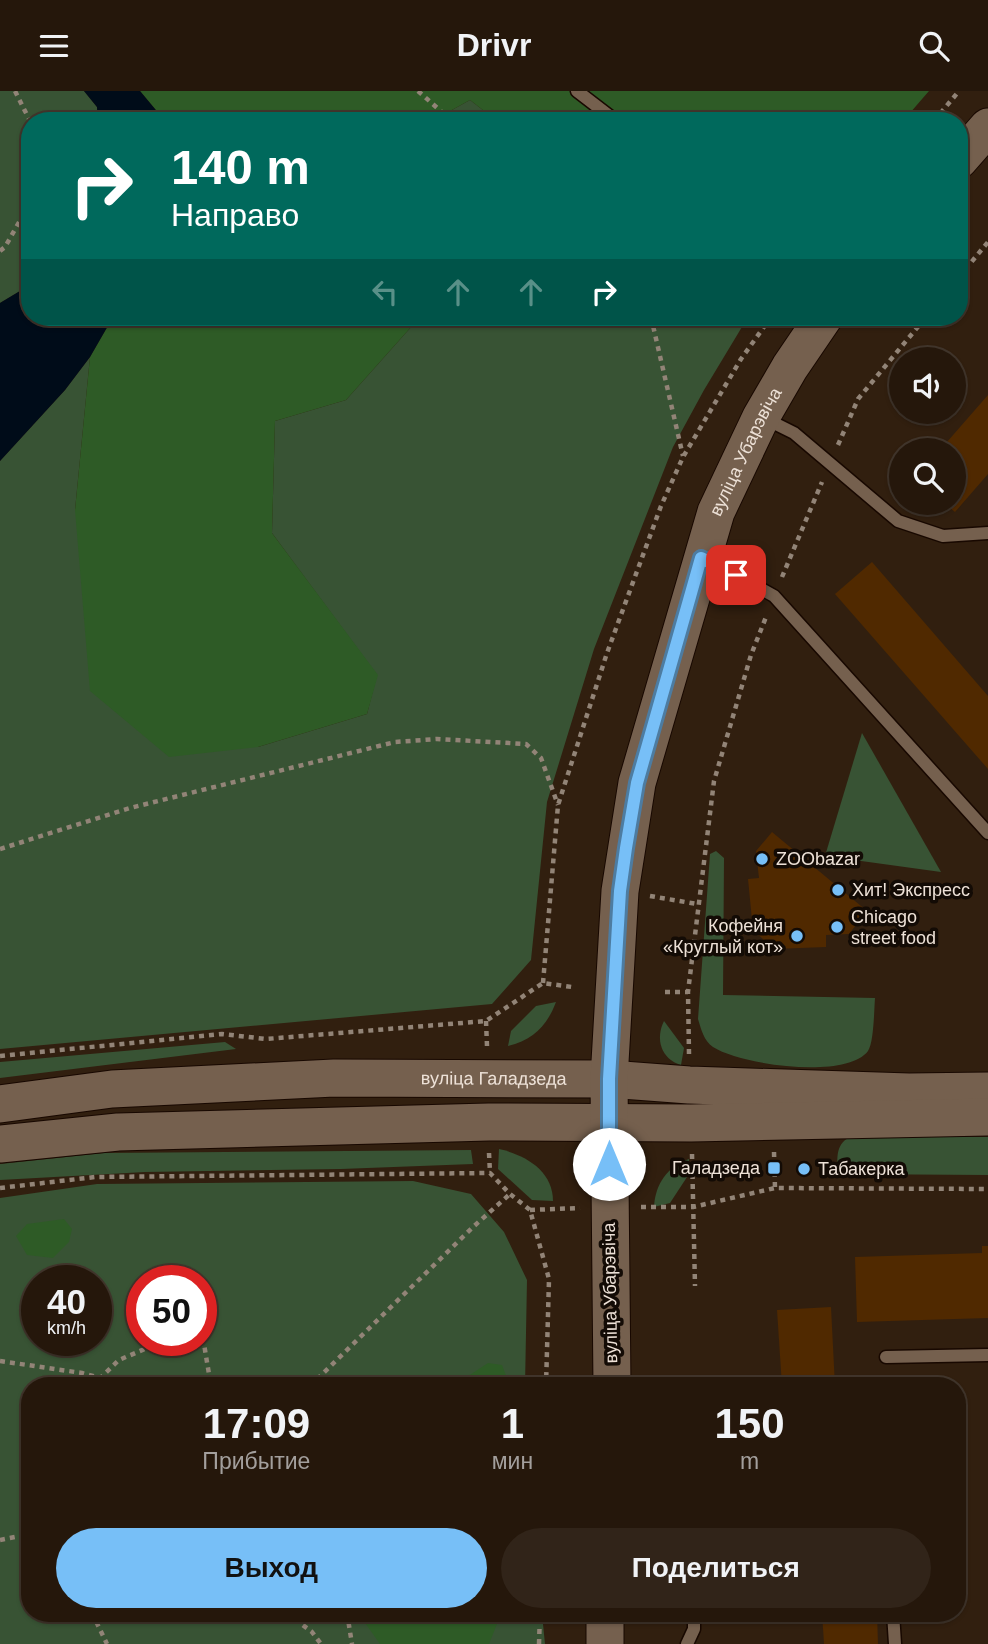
<!DOCTYPE html>
<html lang="ru">
<head>
<meta charset="utf-8">
<style>
  :root { --surface:#25170b; --page:#312419; --text:#f1f3f6; --muted:#a39f9d; --line:#42362c; --accent:#77bff7 }
  body { margin:0; font-family:Arial,sans-serif; background:var(--page); color:var(--text); height:100vh; display:flex; flex-direction:column; font-size:26px; white-space:nowrap }
  * { box-sizing:border-box; margin:0 }
  p { font-size:23px; color:var(--muted) }
  .icon { flex:none; width:38px; height:38px; fill:none; stroke:currentColor; stroke-width:2; stroke-linecap:round; stroke-linejoin:round }
  .map { position:relative; flex:1; overflow:hidden }
  .panel { position:absolute; left:21px; top:1286px; width:945px; height:245px; display:flex; flex-direction:column; background:var(--surface); border-radius:28px; box-shadow:0 2px 5px #0004,0 0 0 2px var(--line) }
  .panel>* { flex:none }
  .hud { position:absolute; left:21px; top:21px; width:947px; height:214px; border-radius:28px; box-shadow:0 2px 5px #0004,0 0 0 2px var(--line); background:#00695c; color:#fff; overflow:hidden }
  .controls { position:absolute; left:889px; top:256px; display:grid; gap:14px }
  .controls a { display:grid; place-items:center; width:77px; height:77px; border-radius:50%; background:var(--surface); box-shadow:0 2px 5px #0004,0 0 0 2px var(--line); font-size:35px }
  .speed { position:absolute; left:21px; top:1174px; display:flex; gap:14px; font-size:35px; font-weight:700; text-align:center }
  .speed>* { display:grid; place-content:center; width:91px; height:91px; border-radius:50%; background:var(--surface); box-shadow:0 2px 5px #0004,0 0 0 2px var(--line); line-height:1 }
  .speed small { font-size:18px; font-weight:400 }
  .speed .limit { border:10px solid #d22; background:#fff; color:#111 }
  .pin { position:absolute; display:grid; place-items:center; width:60px; height:60px; color:#fff; margin:-30px; border-radius:14px; box-shadow:0 4px 10px #0006 }
  .me { position:absolute; width:77px; margin:-38px; rotate:0deg; stroke-linejoin:round; filter:drop-shadow(0 0 5px #0008) }
  .turn { display:flex; align-items:center; gap:24px; height:147px; padding:0 35px; font-size:32px }
  .turn .icon { width:91px; height:91px; stroke-width:2.5 }
  .turn b { display:block; font-size:49px; line-height:60px }
  .lanes { display:flex; align-items:center; height:66px; padding:0 35px; background:#0003; justify-content:center; gap:35px; direction:ltr }
  .lanes .off { opacity:.35 }
  .eta { display:flex; justify-content:space-evenly; align-items:center; height:119px; text-align:center }
  .eta b { font-size:42px; font-weight:700; line-height:49px }
  .cta { display:flex; gap:14px; margin-top:auto; padding:14px 35px }
  .cta a { flex:1; height:80px; border-radius:42px; background:var(--accent); color:#111; font-size:28px; font-weight:700; line-height:80px; text-align:center }
  .cta a+a { background:var(--page); color:var(--text) }
  header { display:flex; justify-content:space-between; align-items:center; height:91px; padding:0 35px; background:var(--surface); font-size:32px; font-weight:700 }
  .map>svg:first-child { display:block }
  .green { fill:#385334; fill-rule:evenodd }
  .forest { fill:#2e5b26 }
  .water { fill:#000c19 }
  .building { fill:#502900 }
  .lines { fill:none; stroke-linecap:round; stroke-linejoin:round }
  .lane-casing { stroke:#180800; stroke-width:15 }
  .secondary-casing { stroke:#180800; stroke-width:39 }
  .path { stroke:#928477; stroke-width:4.5; stroke-dasharray:5 5; stroke-linecap:butt }
  .lane { stroke:#75604e; stroke-width:12 }
  .secondary { stroke:#75604e; stroke-width:37 }
  .route-casing { stroke:#4d7ca1; stroke-width:18 }
  .route { stroke:#77bff7; stroke-width:12 }
  .poi-dot { fill:#77bff7; stroke:#130b05; stroke-width:2.5 }
  .labels { text-anchor:middle; stroke-width:7; stroke-linejoin:round; paint-order:stroke }
  .street-label { font-size:18px; fill:#ede1d7; stroke:#130b05 }
  .poi-label { font-size:18px; fill:#ede1d7; stroke:#130b05; text-anchor:start }
</style>
</head>
<body>
<header><svg class="icon" aria-label="menu" viewBox="0 0 24 24"><path d="M4 6h16M4 12h16M4 18h16"/></svg>Drivr<svg class="icon" aria-label="search" viewBox="0 0 24 24"><circle cx="10" cy="10" r="6"/><path d="M15 15l6 6"/></svg></header>
<div class="map">
<svg width="988" height="1553" viewBox="0 0 988 1553">
  <rect width="100%" height="100%" fill="#311f0f"/>
  <g class="green">
    <polygon points="0,0 84,0 97,16 98,30 30,30 30,194 0,212"/>
    <polygon points="470,9 497,30 432,30"/>
    <polygon points="420,226 748,226 704,299 673,356 594,558 547,711 531,869 492,913 0,958 0,370 65,299 90,266 75,419 258,656 367,623 377,584 272,442 275,330 346,309"/>
    <polygon points="862,642 941,781 825,765"/>
    <path d="M716 760 724 767 723 904 875 907C874 919 874 951 868 960 846 989 741 974 713 956 704 950 701 938 698 928L710 763Z"/>
    <path d="M556 911C547 935 533 949 508 955L511 940 536 915Z"/>
    <path d="M664 930 684 957 681 974C661 968 655 948 664 930Z"/>
    <polygon points="225,951 236,958 0,987 0,971"/>
    <path d="M853 1045 988 1046V1084L838 1083C837 1067 835 1051 853 1045Z"/>
    <path d="M499 1058C526 1064 553 1080 553 1110L532 1109 498 1078Z"/>
    <polygon points="471,1059 473,1073 341,1078 145,1081 0,1089 0,1073 104,1062"/>
    <path d="M689 1068V1083L670 1112 654 1116C655 1093 668 1075 689 1068Z"/>
    <path d="M413 1090 471 1103 504 1141 527 1189 525 1295H30V1522L542 1523 545 1553H0V1107L97 1093ZM37 1190H96V1250H37ZM142 1190H201V1250H142Z"/>
  </g>
  <g class="forest">
    <polygon points="140,0 929,0 903,30 497,30 470,9 432,30 165,30"/>
    <polygon points="113,226 420,226 346,309 275,330 272,442 378,584 367,623 258,656 169,666 90,600 75,419 90,266"/>
    <polygon points="64,1128 72,1138 69,1151 53,1167 27,1164 16,1145 27,1133"/>
    <polygon points="488,1272 502,1274 510,1295 453,1295"/>
    <polygon points="365,1523 365,1522 501,1523 489,1553 380,1553 365,1532"/>
  </g>
  <g class="water">
    <polygon points="84,0 140,0 165,30 98,30 97,16"/>
    <polygon points="30,194 30,226 113,226 90,266 65,299 0,370 0,212"/>
  </g>
  <g class="building">
    <polygon points="988,304 988,383 955,421 943,411 954,411 954,359 940,359"/>
    <polygon points="872,471 988,605 988,678 835,503"/>
    <polygon points="772,741 867,820 849,843 826,844 826,856 774,858 753,839 748,788 759,787 756,760"/>
    <polygon points="982,1155 988,1155 988,1227 857,1231 855,1166 982,1162"/>
    <polygon points="831,1216 835,1295 782,1295 777,1219"/>
    <polygon points="822,1522 877,1522 878,1553 824,1553"/>
  </g>
  <g class="lines">
    <g class="lane-casing">
      <g id="lane">
        <polyline points="577,0 616,30"/>
        <polyline points="764,327 794,342 898,430 943,445 988,442"/>
        <polyline points="704,468 717,473 774,505 988,742"/>
        <polyline points="886,1266 988,1264"/>
        <polyline points="893,1522 895,1553"/>
        <polyline points="687,1553 694,1538 694,1522"/>
      </g>
    </g>
    <g class="secondary-casing">
      <g id="secondary">
        <polyline points="959,69 988,36"/>
        <path id="s1" d="M0 1013 112 998 334 987 609 988 689 994 909 1001 988 1000"/>
        <polyline points="0,1053 118,1041 489,1031 691,1032 988,1026"/>
        <path id="s2" d="M612 1295 609 988 620 800 637 692 716 421 761 326 790 276 824 226"/>
        <polyline points="605,1553 605,1522"/>
      </g>
    </g>
    <g class="path">
      <polyline points="15,0 30,30"/>
      <polyline points="418,0 452,30"/>
      <polyline points="934,30 959,0"/>
      <polyline points="0,160 5,156 30,112"/>
      <polyline points="959,186 988,151"/>
      <polyline points="651,226 683,365"/>
      <polyline points="838,354 858,308 926,226"/>
      <polyline points="782,486 822,391"/>
      <polyline points="0,758 130,717 395,651 437,648 526,653 541,667 558,714"/>
      <polyline points="650,805 697,813"/>
      <polyline points="543,892 558,714 607,562 661,415 683,366 741,268 771,226"/>
      <polyline points="665,901 688,901"/>
      <polyline points="486,930 487,955"/>
      <polyline points="689,963 688,901 714,690 751,564 766,526"/>
      <polyline points="0,965 222,943 266,948 486,930 543,892 572,896"/>
      <polyline points="774,1061 775,1097"/>
      <polyline points="489,1062 490,1082"/>
      <polyline points="692,1063 695,1195"/>
      <polyline points="0,1097 95,1086 490,1082 510,1103 530,1119 549,1188 546,1295"/>
      <polyline points="641,1116 693,1116 775,1097 988,1098"/>
      <polyline points="530,1119 580,1117"/>
      <polyline points="0,1270 82,1282 100,1287"/>
      <polyline points="92,1295 119,1269 161,1251 204,1253 211,1295"/>
      <polyline points="310,1295 473,1136 510,1103"/>
      <polyline points="0,1449 30,1443"/>
      <polyline points="92,1522 107,1553"/>
      <polyline points="287,1522 312,1541 321,1553"/>
      <polyline points="347,1522 352,1553"/>
      <polyline points="539,1553 540,1522"/>
    </g>
    <use href="#lane" class="lane"/>
    <use href="#secondary" class="secondary"/>
  </g>
  <g class="lines">
    <g class="route-casing">
      <polyline id="route" points="609,1073 609,988 620,800 626,757 637,692 701,467 736,484"/>
    </g>
    <use href="#route" class="route"/>
  </g>
  <g class="poi-dot">
    <circle cx="762" cy="768" r="7"/>
    <circle cx="838" cy="799" r="7"/>
    <circle cx="837" cy="836" r="7"/>
    <circle cx="797" cy="845" r="7"/>
    <rect x="767" y="1070" width="14" height="14" rx="3.5"/>
    <circle cx="804" cy="1078" r="7"/>
  </g>
  <g class="labels">
    <g class="street-label">
      <text dy="6" stroke="none"><textPath href="#s2" startOffset="954">вуліца Убарэвіча</textPath></text>
      <text dy="6" stroke="none"><textPath href="#s1" startOffset="495">вуліца Галадзеда</textPath></text>
      <text transform="translate(610 1202) rotate(-91)" y="6">вуліца Убарэвіча</text>
    </g>
    <g class="poi-label">
      <text x="776" y="774">ZOObazar</text>
      <text x="852" y="805">Хит! Экспресс</text>
      <text x="851" y="832">Chicago<tspan x="851" dy="21">street food</tspan></text>
      <text x="783" y="841" text-anchor="end">Кофейня<tspan x="783" dy="21">«Круглый кот»</tspan></text>
      <text x="760" y="1083" text-anchor="end">Галадзеда</text>
      <text x="818" y="1084">Табакерка</text>
    </g>
  </g>
</svg>
<div class="controls">
<a><svg class="icon" aria-label="sound" viewBox="0 0 24 24"><path d="M4 9h4l5-4v14l-5-4H4zM17 9q2 3 0 6"/></svg></a>
<a><svg class="icon" aria-label="search" viewBox="0 0 24 24"><circle cx="10" cy="10" r="6"/><path d="M15 15l6 6"/></svg></a>
</div>
<div class="speed"><div>40<small>km/h</small></div><div class="limit">50</div></div>
<div class="pin" style="left:736px;top:484px;background:#d93025"><svg class="icon" aria-label="arrive" viewBox="0 0 24 24"><path d="M6 21V4h12l-3 4 3 4H6"/></svg></div>
<svg class="me" style="left:609px;top:1073px" viewBox="-20 -20 40 40"><circle r="19" fill="#fff"/><path d="M0-13L10 11 0 6-10 11z" fill="#77bff7"/></svg>
<div class="hud">
<div class="turn"><svg class="icon" aria-label="right" viewBox="0 0 24 24"><path d="M7 20v-9h11M14 6l5 5-5 5"/></svg><div><b>140 m</b>Направо</div></div>
<div class="lanes"><svg class="icon off" aria-label="left" viewBox="0 0 24 24"><path d="M17 20v-9H6M10 6l-5 5 5 5"/></svg><svg class="icon off" aria-label="ahead" viewBox="0 0 24 24"><path d="M12 20V5M6 11l6-6 6 6"/></svg><svg class="icon off" aria-label="ahead" viewBox="0 0 24 24"><path d="M12 20V5M6 11l6-6 6 6"/></svg><svg class="icon" aria-label="right" viewBox="0 0 24 24"><path d="M7 20v-9h11M14 6l5 5-5 5"/></svg></div>
</div>
<section class="panel">
<div class="eta">
<div><b>17:09</b><p>Прибытие</p></div>
<div><b>1</b><p>мин</p></div>
<div><b>150</b><p>m</p></div>
</div>
<div class="cta"><a>Выход</a><a>Поделиться</a></div>
</section>
</div>
</body>
</html>
